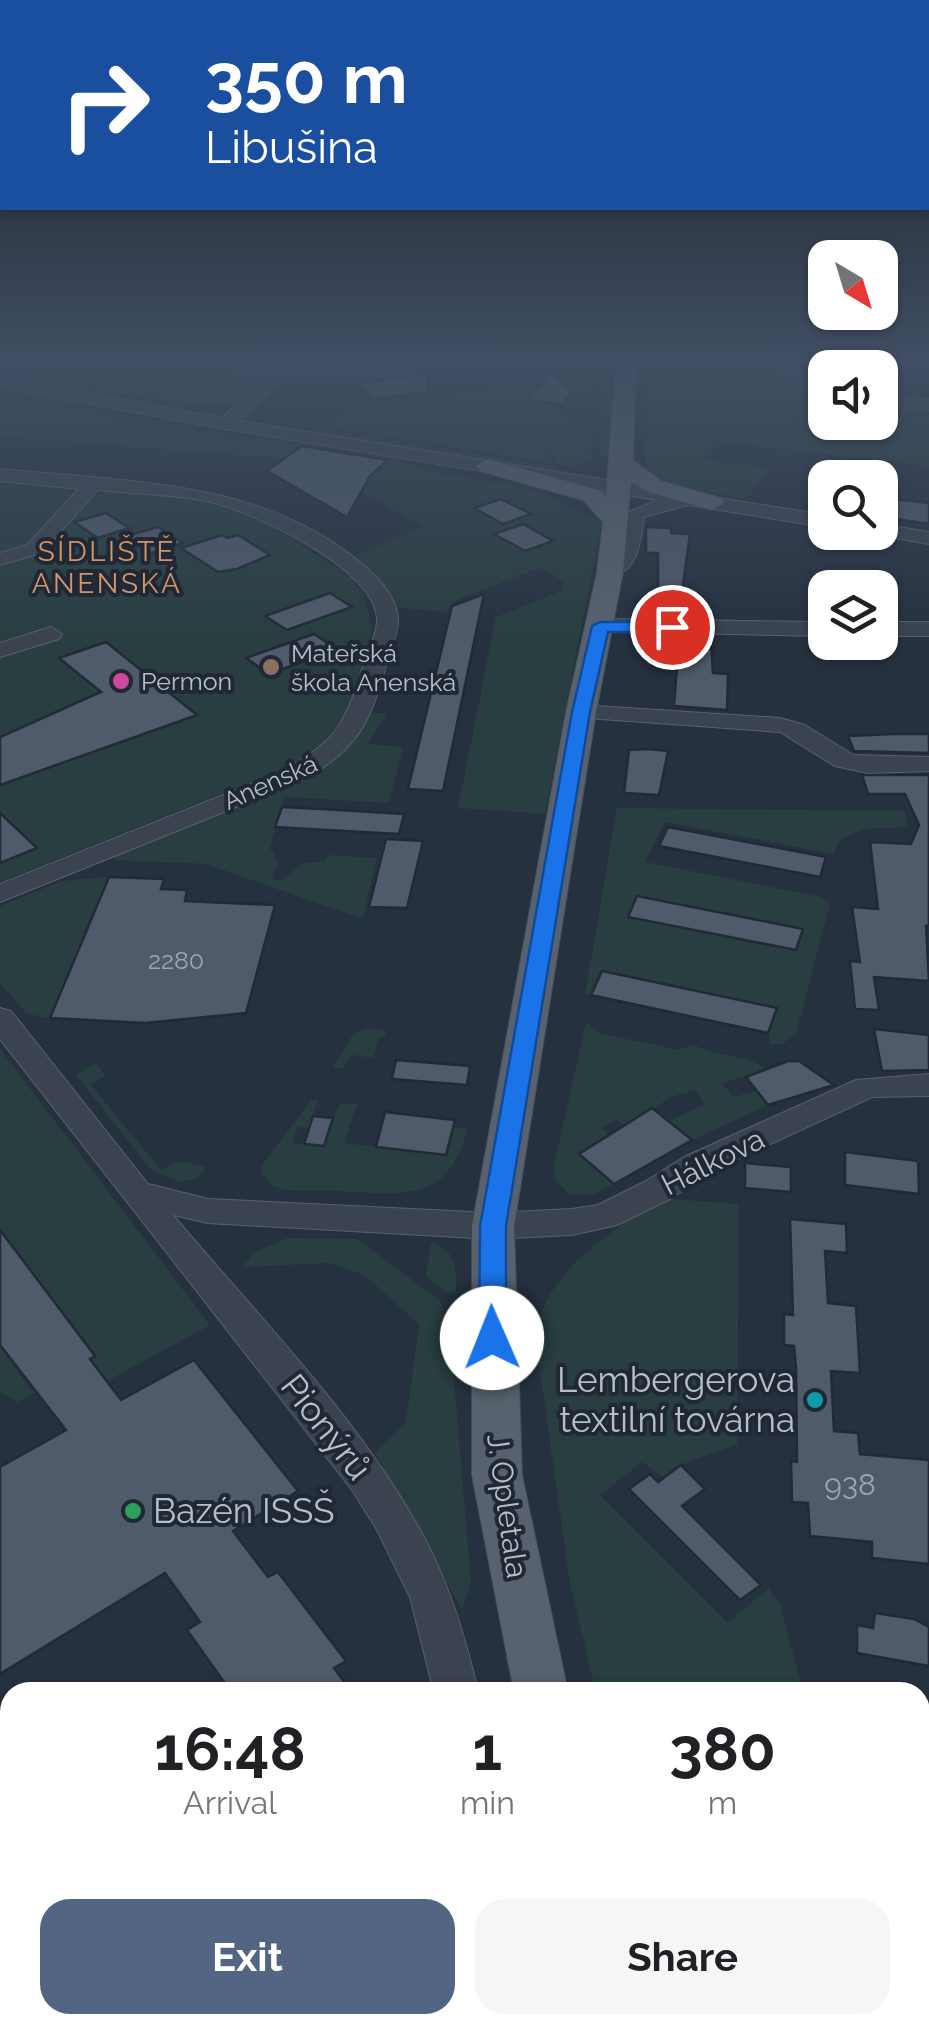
<!DOCTYPE html>
<html lang="en">
<head>
<meta charset="utf-8">
<style>
  :root { --surface:#fff; --page:#f6f6f6; --text:#202124; --muted:#757577; --accent:#526582 }
  body { margin:0; font-family:Raleway,sans-serif; background:var(--page); color:var(--text); height:100vh; display:flex; flex-direction:column; font-size:38px; white-space:nowrap }
  * { box-sizing:border-box; margin:0 }
  p { font-size:32px; color:var(--muted) }
  .icon { flex:none; width:55px; height:55px; fill:none; stroke:currentColor; stroke-width:2; stroke-linecap:round; stroke-linejoin:round }
  .map { position:relative; flex:1; overflow:hidden }
  .drawer { position:absolute; left:0px; top:1682px; width:930px; height:352px; display:flex; flex-direction:column; background:var(--surface); border-radius:30px 30px 0 0; box-shadow:0 2px 8px #0004 }
  .drawer>* { flex:none }
  .guide { position:absolute; left:0px; top:0px; width:930px; height:210px; box-shadow:0 2px 8px #0004; background:#1a4fa0; color:#fff; overflow:hidden }
  .needle { width:65px; rotate:142deg }
  .buttons { position:absolute; left:808px; top:240px; display:grid; gap:20px }
  .buttons a { display:grid; place-items:center; width:90px; height:90px; border-radius:20px; background:var(--surface); box-shadow:0 2px 8px #0004; font-size:50px }
  .pin { position:absolute; display:grid; place-items:center; width:85px; height:85px; color:#fff; margin:-42px; border:5px solid #fff; border-radius:50%; box-shadow:0 2px 10px #0007 }
  .me { position:absolute; width:110px; margin:-55px; rotate:359deg; stroke-linejoin:round; filter:drop-shadow(0 0 8px #0008) }
  .turn { display:flex; align-items:center; gap:35px; height:210px; padding:0 40px; font-size:45px }
  .turn .icon { width:130px; height:130px; stroke-width:2.5 }
  .turn b { display:block; font-size:70px; line-height:85px }
  .eta { display:flex; justify-content:space-evenly; align-items:center; height:170px; text-align:center }
  .eta b { font-size:60px; font-weight:700; line-height:70px }
  .primary-button { display:flex; gap:20px; margin-top:auto; padding:20px 40px }
  .primary-button a { flex:1; height:115px; border-radius:30px; background:var(--accent); color:#fff; font-size:40px; font-weight:700; line-height:115px; text-align:center }
  .primary-button a+a { background:var(--page); color:var(--text) }
  .map>svg:first-child { display:block }
  .green { fill:#283e40 }
  .building { fill:#4f5a6a; stroke:#212a36; stroke-width:2.5 }
  .lines { fill:none; stroke-linecap:round; stroke-linejoin:round }
  .minor-casing { stroke:#58616c; stroke-width:2 }
  .major-casing { stroke:#434c58; stroke-width:2 }
  .minor { fill:#3a434f; fill-rule:evenodd }
  .major { fill:#58626f; fill-rule:evenodd }
  .route { fill:#1a73e8; stroke:#114b97; stroke-width:2.5 }
  .education-dot { fill:#8d6e63; stroke:#1f2834; stroke-width:4 }
  .hotel-dot { fill:#d1479c; stroke:#1f2834; stroke-width:4 }
  .culture-dot { fill:#0f9aa8; stroke:#1f2834; stroke-width:4 }
  .leisure-dot { fill:#2e9e5b; stroke:#1f2834; stroke-width:4 }
  .labels { text-anchor:middle; stroke-width:8; stroke-linejoin:round; paint-order:stroke }
  .far-poi-label { font-size:25px; fill:#b6bec9; stroke:#1f2834; text-anchor:start }
  .far-street-label { font-size:25px; fill:#b6bec9; stroke:#1f2834 }
  .number-label { font-size:25px; fill:#9ca5b1 }
  .far-neighbourhood-label { font-size:28px; letter-spacing:2.5px; fill:#d29469; stroke:#1f2834 }
  .street-label { font-size:30px; fill:#b6bec9; stroke:#1f2834 }
  .near-number-label { font-size:30px; fill:#9ca5b1 }
  .near-poi-label { font-size:35px; fill:#b6bec9; stroke:#1f2834; text-anchor:end }
  .near-street-label { font-size:35px; fill:#b6bec9; stroke:#1f2834 }
</style>
</head>
<body>
<div class="map">
<svg width="929" height="2033" viewBox="0 0 929 2033">
  <rect width="100%" height="100%" fill="#26313f"/>
  <g class="green">
    <path d="M14 360H202L255 382C251 391 244 401 233 403 195 412 66 381 22 372L14 368Z"/>
    <polygon points="524,360 613,360 608,459 600,456 603,374 557,378 544,367 531,369"/>
    <polygon points="646,360 843,360 847,367 825,368 825,391 794,368 780,370 776,389 825,397 825,422 880,422 880,402 929,408 929,466 711,441 702,460 770,468 747,499 666,484 649,474 646,464"/>
    <polygon points="597,376 595,390 531,388 529,401 557,404 560,416 593,417 592,445 551,441 591,446 590,460 569,466 557,464 547,444 552,463 319,425 350,407"/>
    <polygon points="0,396 244,440 265,438 389,458 433,472 528,488 602,522 545,814 458,808 496,617 561,591 564,581 539,568 452,602 446,612 391,607 355,556 423,527 322,469 276,458 0,436"/>
    <polygon points="314,428 558,467 556,471 310,431"/>
    <polygon points="0,480 67,487 72,494 95,496 116,490 188,497 236,510 263,521 350,577 363,593 373,628 347,712 315,752 299,763 0,882"/>
    <polygon points="370,713 387,713 368,744 403,747 389,803 284,797 270,848 278,862 271,879 282,881 301,864 325,861 327,855 377,858 363,919 206,864 113,860 115,854 314,773 347,748"/>
    <polygon points="617,808 905,811 907,827 865,829 841,839 833,854 665,822 645,862 822,897 830,904 796,1034 782,1044 770,1044 768,1033 776,1009 602,972 591,995 585,994"/>
    <polygon points="109,877 50,1019 26,1013 0,983 0,906 62,881"/>
    <path d="M586 1022 598 1033 679 1050 693 1044C714 1058 750 1053 767 1071L722 1083 733 1097 757 1091 768 1105 692 1140 668 1121 704 1105 695 1090 671 1097 626 1128 617 1120 602 1128 611 1137 579 1154 614 1184 594 1194 570 1195 556 1181 554 1165Z"/>
    <polygon points="368,1028 386,1031 385,1037 379,1037 373,1058 352,1055 343,1069 333,1067 354,1033"/>
    <polygon points="0,1049 210,1325 107,1381 90,1359 95,1355 0,1230"/>
    <polygon points="95,1063 106,1076 90,1084 161,1170 180,1161 206,1167 197,1179 180,1182 152,1171 76,1075"/>
    <path d="M311 1100H318L309 1128 298 1127 293 1143 324 1146 340 1103 357 1104 344 1143 445 1155 453 1127 467 1129C449 1205 401 1194 336 1191 316 1190 291 1193 272 1186L262 1174V1165Z"/>
    <path d="M659 1198 739 1204 737 1444 681 1465 664 1478 642 1462 600 1495 728 1623 768 1588 780 1604 803 1692H596L570 1584 535 1336C544 1272 610 1234 659 1198Z"/>
    <polygon points="288,1238 357,1239 440,1301 449,1322 471,1581 462,1610 375,1453 406,1422 419,1324 364,1275 329,1263 243,1267 253,1253"/>
    <path d="M431 1243C457 1249 456 1270 456 1293L447 1292 426 1277Z"/>
    <polygon points="0,1345 31,1390 39,1391 17,1402 0,1392"/>
    <polygon points="678,2025 913,2025 920,2033 680,2033"/>
  </g>
  <g class="building">
    <polygon points="551,373 572,392 562,404 527,400"/>
    <polygon points="427,374 428,391 416,393 373,399 360,383"/>
    <polygon points="302,446 388,460 370,476 347,517 267,471"/>
    <polygon points="501,499 531,514 503,524 474,508"/>
    <polygon points="893,499 929,503 929,524 884,517"/>
    <polygon points="106,513 129,528 98,538 74,522"/>
    <polygon points="523,524 553,541 525,551 494,534"/>
    <polygon points="158,527 183,543 151,553 126,536"/>
    <polygon points="646,527 671,528 671,533 690,534 681,599 658,597 658,553 646,553"/>
    <polygon points="222,535 228,538 238,535 270,555 237,569 218,572 181,548"/>
    <polygon points="330,593 352,607 287,630 265,616"/>
    <polygon points="484,594 443,791 408,789 452,606"/>
    <polygon points="314,634 337,649 269,674 246,658"/>
    <polygon points="642,636 677,637 677,657 641,656"/>
    <polygon points="679,639 711,641 713,673 728,674 727,710 674,706"/>
    <polygon points="106,642 197,715 0,785 0,737 101,692 59,658"/>
    <polygon points="894,734 929,734 929,753 854,751 848,736"/>
    <polygon points="648,749 668,751 659,795 624,793 629,750"/>
    <polygon points="862,775 929,775 929,925 926,926 929,981 874,977 879,1010 855,1009 850,961 860,962 852,907 878,909 870,842 911,844 919,825 905,794 868,794"/>
    <polygon points="282,807 338,810 404,814 399,834 275,827"/>
    <polygon points="0,813 37,848 0,863"/>
    <polygon points="668,827 826,857 820,877 659,846"/>
    <polygon points="386,839 423,841 407,908 369,907"/>
    <polygon points="109,877 164,879 161,889 187,890 185,901 275,905 246,1013 145,1023 50,1018"/>
    <polygon points="637,896 803,929 796,950 628,917"/>
    <polygon points="602,971 659,983 777,1008 768,1033 591,995"/>
    <polygon points="874,1029 929,1035 929,1070 882,1071"/>
    <polygon points="396,1060 470,1066 467,1085 392,1079"/>
    <polygon points="788,1061 799,1061 834,1085 768,1105 746,1077"/>
    <polygon points="652,1108 692,1140 614,1184 579,1154"/>
    <polygon points="385,1112 455,1120 446,1155 376,1147"/>
    <polygon points="313,1116 333,1118 324,1146 304,1144"/>
    <polygon points="845,1152 918,1161 919,1194 845,1185"/>
    <polygon points="745,1163 791,1167 791,1192 745,1188"/>
    <polygon points="790,1219 846,1224 847,1253 825,1251 828,1303 856,1306 860,1373 831,1371 834,1431 858,1433 860,1454 929,1460 929,1564 872,1558 872,1542 810,1536 808,1503 792,1502 791,1461 797,1462 796,1368 794,1346 784,1345 784,1314 793,1315"/>
    <polygon points="0,1230 95,1356 90,1359 121,1400 194,1360 298,1491 233,1531 268,1577 278,1572 346,1661 334,1668 352,1692 231,1692 187,1630 200,1622 165,1573 0,1674 0,1467 66,1430 0,1345"/>
    <polygon points="681,1465 705,1489 682,1506 761,1585 740,1600 629,1489 650,1474 658,1482"/>
    <polygon points="875,1613 914,1619 929,1627 929,1666 857,1653 857,1625 873,1628"/>
  </g>
  <g class="lines">
    <g class="minor-casing">
      <g id="minor">
        <path d="M206 360H230L272 370 284 362 292 367 289 372 308 373 435 360H476L468 365 340 382 280 381 240 421 825 515V527L688 505 644 517C640 543 639 570 610 578L600 572 617 555 625 514 657 500 225 429 0 387V377L222 418 264 379 239 374Z"/>
        <polygon points="773,360 789,360 800,378 825,388 825,399 788,385"/>
        <polygon points="880,395 929,400 929,410 880,405"/>
        <path d="M0 469C125 482 259 478 361 563 377 577 396 595 398 618 399 631 391 649 387 662 369 727 357 751 296 783L0 902V884L278 773C331 745 344 729 361 672 366 657 376 637 377 621 379 570 253 512 211 502 175 494 135 494 98 490L41 553 0 565V553L27 545 79 489 0 481Z"/>
        <polygon points="880,524 929,532 929,544 873,534 880,532"/>
        <polygon points="601,619 825,622 825,636 593,631 590,626"/>
        <rect x="880" y="622" width="49" height="14"/>
        <polygon points="51,627 62,634 59,639 0,657 0,643"/>
        <polygon points="581,705 780,718 805,725 853,755 929,757 929,771 868,773 835,766 780,732 573,717 569,712 573,707"/>
        <path d="M0 1008 11 1011 148 1184 208 1199 493 1213 572 1209 598 1205 646 1181 684 1157 856 1080 929 1074V1096L872 1097 708 1173 670 1199 617 1225 572 1235 493 1239 208 1223 173 1215C260 1319 362 1420 426 1541 451 1589 466 1639 478 1692H434L410 1597 376 1528 352 1490 0 1039Z"/>
      </g>
    </g>
    <g class="major-casing">
      <g id="major">
        <polygon points="616,360 636,360 633,460 661,481 721,498 724,503 712,510 645,491 631,481 623,572 596,712 514,1226 522,1475 568,1692 514,1692 472,1475 472,1226 566,712 597,572 603,522 583,500 480,471 476,466 488,459 599,490 606,497"/>
        <polygon points="582,2025 646,2025 648,2033 584,2033"/>
      </g>
    </g>
    <use href="#minor" class="minor"/>
    <use href="#major" class="major"/>
  </g>
  <linearGradient id="sky" x2="0" y2="1"><stop stop-color="#151b23"/><stop offset="0.56" stop-color="#414e63"/><stop offset="1" stop-color="#414e63" stop-opacity="0"/></linearGradient>
  <rect width="929" height="644" fill="url(#sky)"/>
  <polygon class="route" points="600,622 672,622 680,627 672,632 608,632 590,712 506,1226 506,1338 502,1345 492,1349 483,1345 479,1338 480,1226 572,712 592,626"/>
  <circle class="education-dot" cx="271" cy="667" r="10"/>
  <circle class="hotel-dot" cx="121" cy="681" r="10"/>
  <circle class="culture-dot" cx="815" cy="1400" r="10"/>
  <circle class="leisure-dot" cx="133" cy="1511" r="10"/>
  <g class="labels">
    <g class="far-poi-label">
      <text x="291" y="662">Mateřská<tspan x="291" dy="29">škola Anenská</tspan></text>
      <text x="141" y="690">Permon</text>
    </g>
    <g class="far-street-label">
      <text transform="translate(270 782) rotate(-24)" y="9">Anenská</text>
    </g>
    <g class="number-label">
      <text x="176" y="969">2280</text>
    </g>
    <g class="far-neighbourhood-label">
      <text x="107" y="561">SÍDLIŠTĚ<tspan x="107" dy="32">ANENSKÁ</tspan></text>
    </g>
    <g class="street-label">
      <text transform="translate(713 1162) rotate(-27)" y="10">Hálkova</text>
      <text transform="translate(507 1506) rotate(82)" y="10">J. Opletala</text>
    </g>
    <g class="near-number-label">
      <text x="850" y="1495">938</text>
    </g>
    <g class="near-poi-label">
      <text x="795" y="1392">Lembergerova<tspan x="795" dy="40">textilní továrna</tspan></text>
      <text x="153" y="1523" text-anchor="start">Bazén ISSŠ</text>
    </g>
    <g class="near-street-label">
      <text transform="translate(326 1427) rotate(52)" y="12">Pionýrů</text>
    </g>
  </g>
</svg>
<div class="buttons">
<a><svg class="needle" viewBox="-14 -14 28 28"><path d="M0-13l5 13h-10z" fill="#e53935"/><path d="M0 13l5-13h-10z" fill="#757577"/></svg></a>
<a><svg class="icon" aria-label="sound" viewBox="0 0 24 24"><path d="M4 9h4l5-4v14l-5-4H4zM17 9q2 3 0 6"/></svg></a>
<a><svg class="icon" aria-label="search" viewBox="0 0 24 24"><circle cx="10" cy="10" r="6"/><path d="M15 15l6 6"/></svg></a>
<a><svg class="icon" aria-label="layers" viewBox="0 0 24 24"><path d="M12 4l9 5-9 5-9-5zM3 14l9 5 9-5"/></svg></a>
</div>
<div class="pin" style="left:672px;top:627px;background:#d93025"><svg class="icon" aria-label="arrive" viewBox="0 0 24 24"><path d="M6 21V4h12l-3 4 3 4H6"/></svg></div>
<svg class="me" style="left:492px;top:1338px" viewBox="-20 -20 40 40"><circle r="19" fill="#fff"/><path d="M0-13L10 11 0 6-10 11z" fill="#1a73e8"/></svg>
<div class="guide">
<div class="turn"><svg class="icon" aria-label="right" viewBox="0 0 24 24"><path d="M7 20v-9h11M14 6l5 5-5 5"/></svg><div><b>350 m</b>Libušina</div></div>
</div>
<section class="drawer">
<div class="eta">
<div><b>16:48</b><p>Arrival</p></div>
<div><b>1</b><p>min</p></div>
<div><b>380</b><p>m</p></div>
</div>
<div class="primary-button"><a>Exit</a><a>Share</a></div>
</section>
</div>
</body>
</html>
